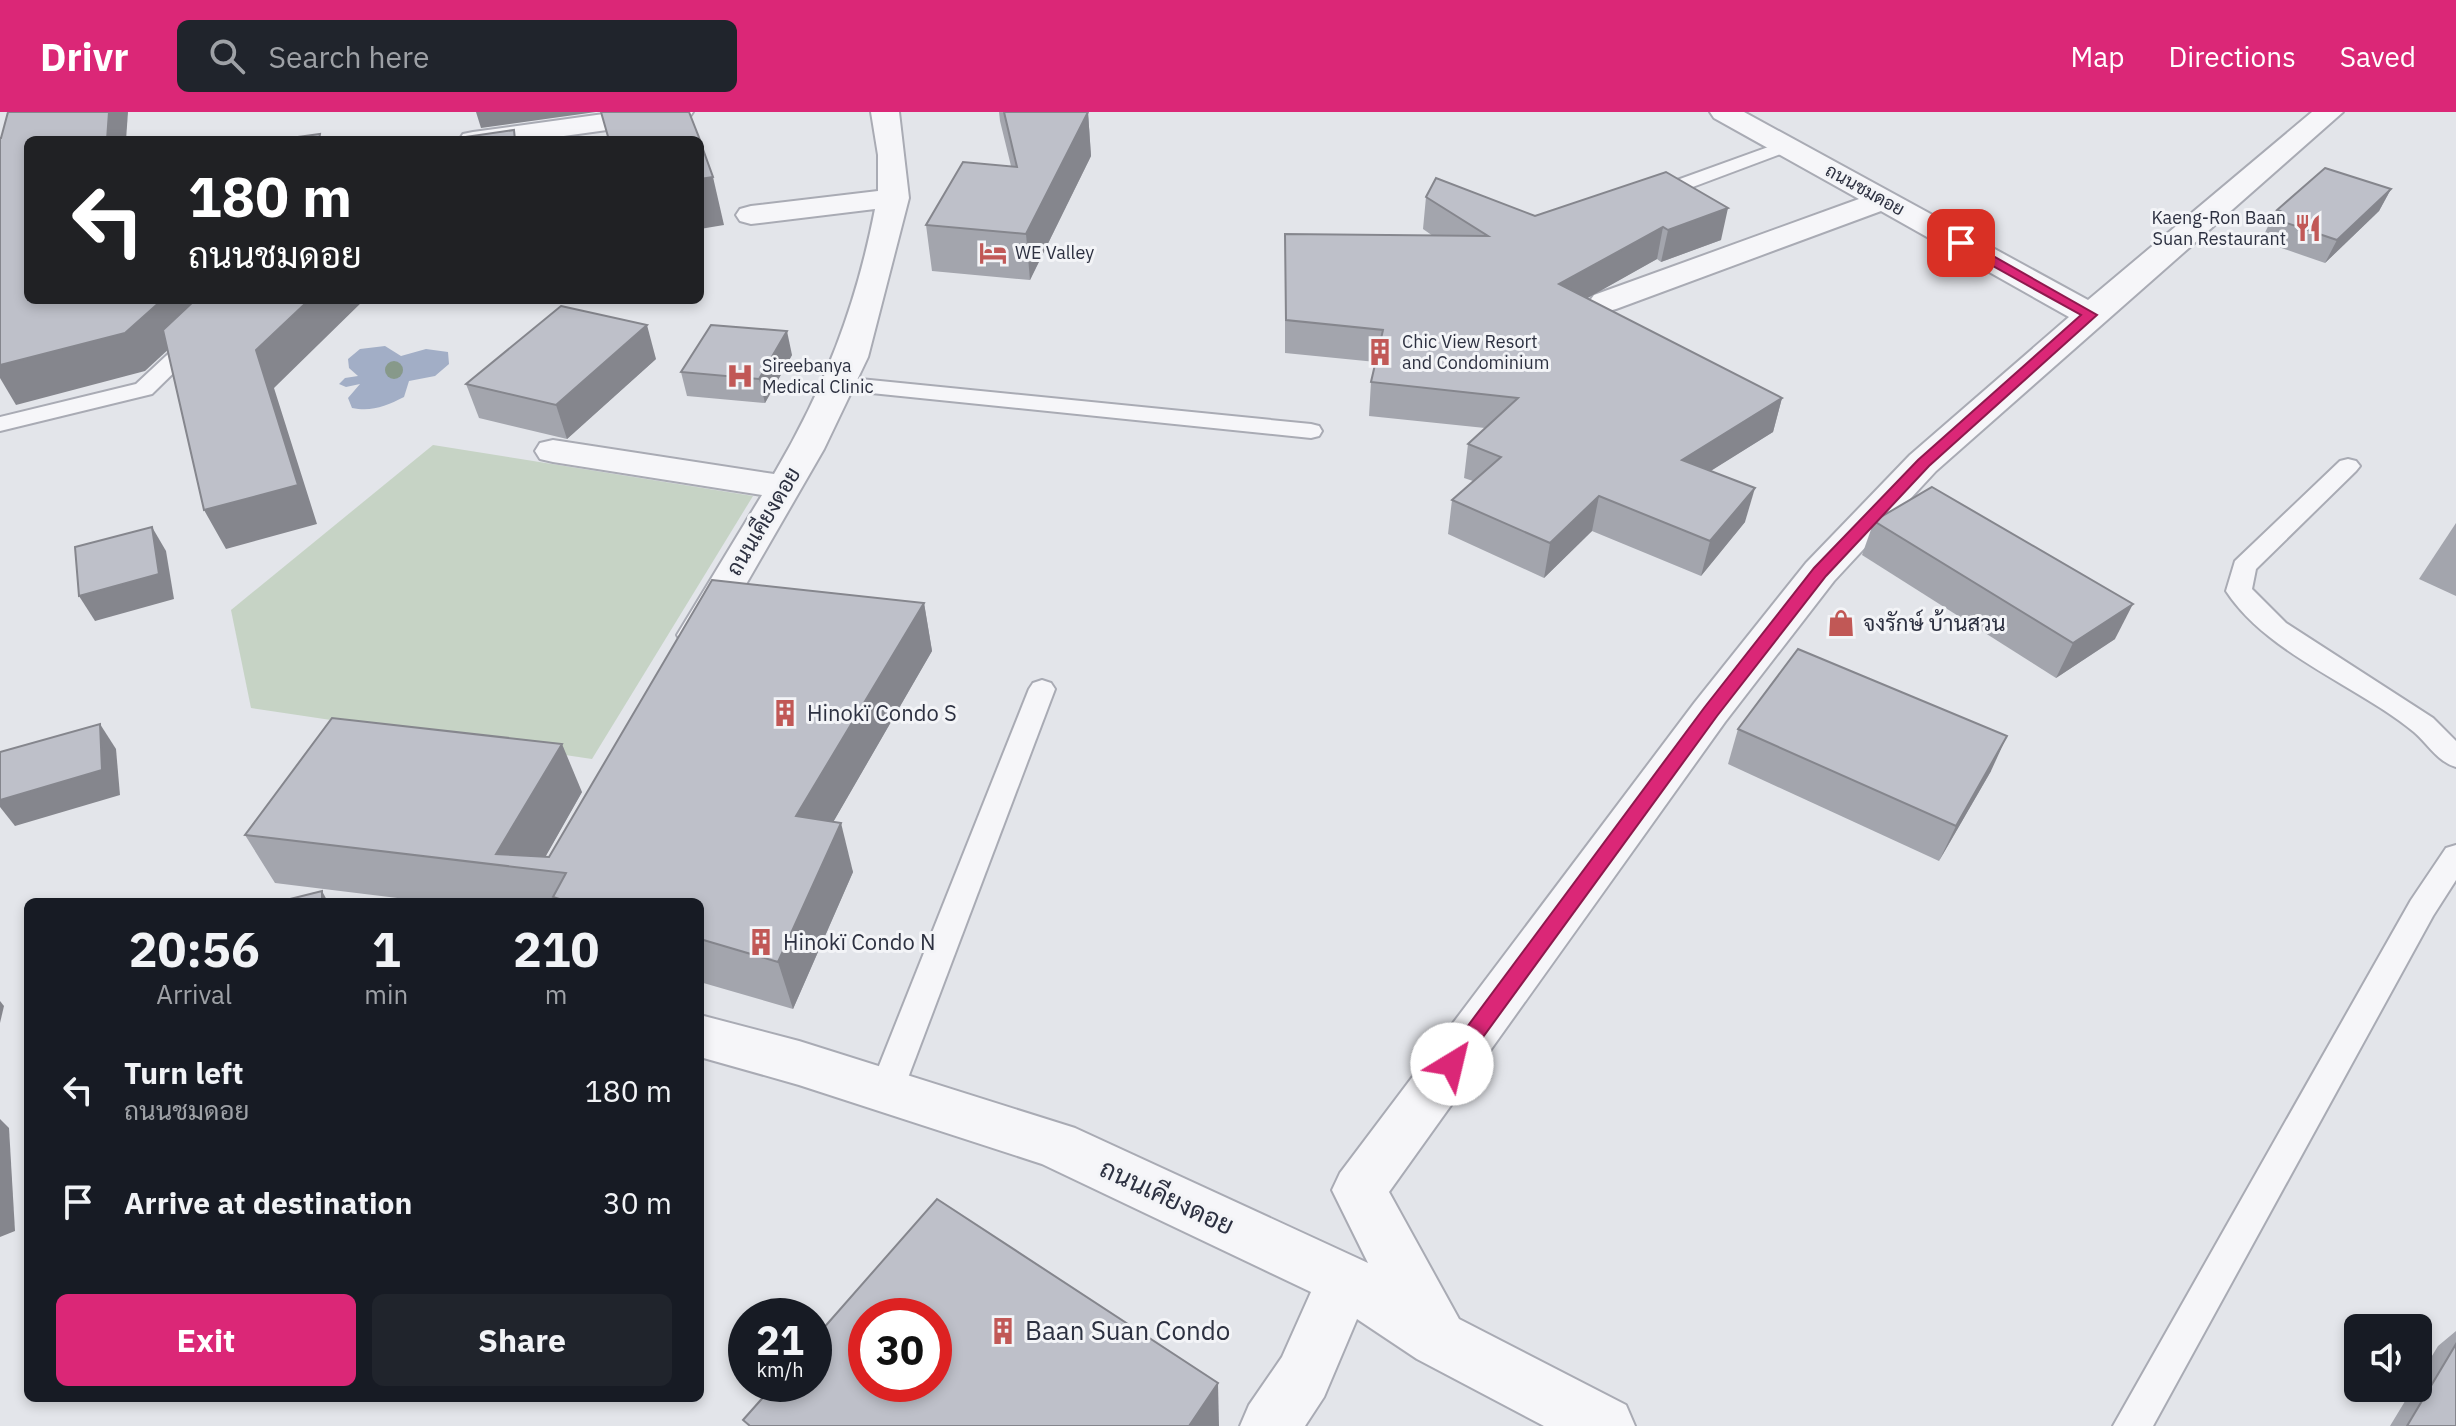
<!DOCTYPE html>
<html lang="en">
<head>
<meta charset="utf-8">
<style>
  :root { --surface:#171b24; --page:#20242c; --text:#f1f3f6; --muted:#9ea1a6; --accent:#db2777 }
  body { margin:0; font-family:"IBM Plex Sans",Sarabun,sans-serif; background:var(--page); color:var(--text); height:100vh; display:flex; flex-direction:column; font-size:30px; white-space:nowrap }
  * { box-sizing:border-box; margin:0 }
  p { font-size:26px; color:var(--muted) }
  .icon { flex:none; width:44px; height:44px; fill:none; stroke:currentColor; stroke-width:2; stroke-linecap:round; stroke-linejoin:round }
  .map { position:relative; flex:1; overflow:hidden }
  .panel { position:absolute; left:24px; top:786px; width:680px; height:504px; display:flex; flex-direction:column; background:var(--surface); border-radius:12px; box-shadow:0 4px 12px #0003 }
  .panel>* { flex:none }
  .banner { position:absolute; left:24px; top:24px; width:680px; height:168px; border-radius:12px; box-shadow:0 4px 12px #0003; background:#202124; color:#fff; overflow:hidden }
  .controls { position:absolute; left:2344px; top:1202px; display:grid; gap:16px }
  .controls a { display:grid; place-items:center; width:88px; height:88px; border-radius:12px; background:var(--surface); box-shadow:0 4px 12px #0003; font-size:40px }
  .speed { position:absolute; left:728px; top:1186px; display:flex; gap:16px; font-size:40px; font-weight:700; text-align:center }
  .speed>* { display:grid; place-content:center; width:104px; height:104px; border-radius:50%; background:var(--surface); box-shadow:0 4px 12px #0003; line-height:1 }
  .speed small { font-size:20px; font-weight:400 }
  .speed .limit { border:12px solid #d22; background:#fff; color:#111 }
  .pin { position:absolute; display:grid; place-items:center; width:68px; height:68px; color:#fff; margin:-34px; border-radius:16px; box-shadow:0 4px 12px #0006 }
  .me { position:absolute; width:88px; margin:-44px; rotate:36deg; stroke-linejoin:round; filter:drop-shadow(0 0 6px #0008) }
  .turn { display:flex; align-items:center; gap:28px; height:168px; padding:0 32px; font-size:36px }
  .turn .icon { width:104px; height:104px; stroke-width:2.5 }
  .turn b { display:block; font-size:56px; line-height:68px }
  .eta { display:flex; justify-content:space-evenly; align-items:center; height:136px; text-align:center }
  .eta b { font-size:48px; font-weight:700; line-height:56px }
  .cta { display:flex; gap:16px; margin-top:auto; padding:16px 32px }
  .cta a { flex:1; height:92px; border-radius:12px; background:var(--accent); color:#fff; font-size:32px; font-weight:700; line-height:92px; text-align:center }
  .cta a+a { background:var(--page); color:var(--text) }
  ul { padding:0; list-style:none }
  li { display:flex; align-items:center; gap:24px; height:112px; padding:0 32px }
  li div { flex:1 }
  li b { display:block; font-size:30px }
  li em { font-style:normal }
  header { display:flex; align-items:center; gap:48px; box-sizing:border-box; height:112px; padding:0 40px; background:var(--accent); color:#fff }
  header strong { font-size:38px }
  nav { display:flex; gap:44px; margin-inline-start:auto; font-size:28px }
  .search { width:560px; height:72px; background:var(--page); display:flex; align-items:center; gap:20px; box-sizing:border-box; padding:0 28px; border-radius:12px; color:var(--muted); font-size:30px }
  .map>svg:first-child { display:block }
  .green { fill:#c6d3c5 }
  .water { fill:#a2aec6 }
  .lines { fill:none; stroke-linecap:round; stroke-linejoin:round }
  .service-casing { stroke:#a9abb4; stroke-width:4 }
  .minor-casing { stroke:#a9abb4; stroke-width:4 }
  .service { fill:#f6f6f9; fill-rule:evenodd }
  .minor { fill:#f6f6f9; fill-rule:evenodd }
  .tree { fill:#87998a }
  .wall { fill:#a3a5ad }
  .shaded-wall { fill:#85868d }
  .building { fill:#bec0c9; stroke:#85868d; stroke-width:2; fill-rule:evenodd }
  .route { fill:#db2777; stroke:#8e194d; stroke-width:2 }
  .labels { text-anchor:middle; stroke-width:6; stroke-linejoin:round; paint-order:stroke }
  .far-street-label { font-size:18px; fill:#2d3141; stroke:#f3f4f7 }
  .far-poi-label { font-size:18px; fill:#2d3141; stroke:#f3f4f7; text-anchor:start }
  .street-label { font-size:22px; fill:#2d3141; stroke:#f3f4f7 }
  .poi-label { font-size:22px; fill:#2d3141; stroke:#f3f4f7; text-anchor:start }
  .near-street-label { font-size:26px; fill:#2d3141; stroke:#f3f4f7 }
  .near-poi-label { font-size:26px; fill:#2d3141; stroke:#f3f4f7; text-anchor:start }
</style>
</head>
<body>
<header>
<strong>Drivr</strong>
<div class="search"><svg class="icon" aria-label="search" viewBox="0 0 24 24"><circle cx="10" cy="10" r="6"/><path d="M15 15l6 6"/></svg>Search here</div>
<nav><a>Map</a><a>Directions</a><a>Saved</a></nav>
</header>
<div class="map">
<svg width="2456" height="1314" viewBox="0 0 2456 1314">
  <rect width="100%" height="100%" fill="#e3e5ea"/>
  <polygon class="green" points="433,333 753,384 592,647 251,596 231,498"/>
  <path class="water" d="M385 234 401 244 426 237 448 240 449 252 435 264 409 269 404 285C386 294 372 300 352 296L348 286 360 272 346 275 339 272 345 266 358 264 349 256 348 247 360 237Z"/>
  <g class="lines">
    <g class="service-casing">
      <g id="service">
        <polygon points="1785,29 1791,30 1794,34 1791,38 1658,88 1651,90 1642,84 1644,80"/>
        <polygon points="226,188 248,188 152,282 0,319 0,305 136,272"/>
        <polygon points="840,265 1311,312 1319,314 1322,319 1319,324 1311,326 832,277 829,272 832,267"/>
        <path d="M2348 347 2356 349 2360 354 2356 359 2256 457 2252 477 2286 511 2433 606 2456 629V655C2438 650 2428 632 2414 620 2357 573 2267 542 2226 479L2235 449 2340 349Z"/>
        <polygon points="1042,568 1051,571 1055,577 903,979 898,989 886,993 874,989 869,979 1029,577 1033,571"/>
        <polygon points="2456,733 2456,768 2433,804 2153,1314 2113,1314 2411,788 2446,736"/>
      </g>
    </g>
    <g class="minor-casing">
      <g id="minor">
        <polygon points="618,0 693,0 689,6 679,8 535,28 459,28 463,22 473,20"/>
        <path d="M871 0H899L909 86 868 245 824 337 711 533 697 536 683 533 677 523 762 383 553 350 540 347 535 339 540 331 553 328 774 362C824 277 856 195 875 97L751 112 740 109 736 103 740 97 751 94 878 79V43Z"/>
        <polygon points="1710,0 1744,0 2088,188 2312,0 2343,0 1936,359 1834,469 1725,610 1389,1080 1459,1207 1626,1293 1635,1314 1544,1314 1417,1247 1357,1207 1324,1285 1305,1314 1240,1314 1249,1293 1282,1245 1311,1180 1042,1052 799,973 700,945 700,903 799,929 1075,1016 1368,1151 1332,1078 1340,1061 1695,590 1806,451 1910,343 2069,205 1881,99 1616,197 1605,200 1594,197 1589,190 1594,183 1859,87 1714,6"/>
      </g>
    </g>
    <use href="#service" class="service"/>
    <use href="#minor" class="minor"/>
  </g>
  <circle class="tree" cx="394" cy="258" r="9"/>
  <g class="wall">
    <polygon points="999,0 1088,0 1091,44 1030,168 932,159 926,113 1011,54 1000,9"/>
    <polygon points="1666,60 1721,128 1661,150 1657,147 1587,186 1782,286 1773,320 1710,359 1745,410 1701,464 1592,419 1544,466 1448,422 1452,388 1473,369 1464,366 1468,332 1485,316 1369,304 1371,270 1376,250 1285,241 1285,122 1433,124 1423,117 1426,85 1535,104"/>
    <polygon points="2391,77 2379,99 2325,151 2261,129 2272,106 2277,98"/>
    <polygon points="792,243 765,291 687,284 681,260"/>
    <polygon points="656,247 567,327 479,306 466,272"/>
    <polygon points="1874,409 2115,527 2056,566 1862,443"/>
    <polygon points="2456,411 2456,484 2419,467"/>
    <polygon points="924,491 932,539 833,710 853,760 793,897 700,870 700,790 430,790 275,771 245,723 582,680 545,745 549,745"/>
    <polygon points="1738,617 1991,659 1939,749 1728,652"/>
    <polygon points="2456,1219 2456,1314 2390,1314 2413,1276 2418,1276 2418,1267 2438,1234"/>
  </g>
  <g class="shaded-wall">
    <polygon points="109,0 128,0 126,28 107,28"/>
    <polygon points="476,0 596,0 481,16"/>
    <polygon points="1088,0 1091,44 1030,168 1026,122"/>
    <polygon points="713,65 724,113 700,117 700,67"/>
    <polygon points="2391,77 2379,99 2325,151 2337,128"/>
    <polygon points="1728,96 1721,128 1661,150 1668,118"/>
    <polygon points="1663,115 1657,147 1554,205 1559,172"/>
    <polygon points="162,188 222,188 145,259 16,293 0,266 0,253"/>
    <polygon points="309,188 364,188 274,276 317,412 226,437 204,398 256,238"/>
    <polygon points="647,213 656,247 567,327 556,293"/>
    <polygon points="787,219 792,243 765,291 759,267"/>
    <polygon points="1782,286 1773,320 1674,382 1682,348"/>
    <polygon points="1755,376 1745,410 1701,464 1710,429"/>
    <polygon points="1599,384 1592,419 1544,466 1550,431"/>
    <polygon points="152,415 166,439 174,487 95,509 79,484"/>
    <polygon points="924,491 932,539 809,752 796,704"/>
    <polygon points="2133,492 2115,527 2056,566 2073,531"/>
    <polygon points="100,612 116,637 120,683 15,714 0,695 0,688"/>
    <polygon points="2007,624 1991,659 1939,749 1956,714"/>
    <polygon points="562,632 582,680 538,758 496,742"/>
    <polygon points="841,711 853,760 793,897 778,850"/>
    <polygon points="322,779 328,790 322,790"/>
    <polygon points="0,889 4,894 0,911"/>
    <polygon points="0,1007 9,1016 15,1119 0,1125"/>
    <polygon points="1218,1271 1219,1314 1189,1314"/>
  </g>
  <g class="building">
    <polygon points="8,0 109,0 107,28 28,28 28,188 162,188 125,221 0,253 0,26 1,26"/>
    <polygon points="601,0 689,0 700,28 609,28"/>
    <polygon points="1004,0 1088,0 1026,122 926,113 963,50 1017,55"/>
    <polygon points="514,18 515,28 445,28"/>
    <polygon points="320,22 319,28 276,28"/>
    <polygon points="700,29 713,65 700,67"/>
    <polygon points="2325,56 2391,77 2337,128 2272,106 2280,99 2277,98"/>
    <polygon points="1666,60 1728,96 1668,118 1663,115 1559,172 1782,286 1682,348 1755,376 1710,429 1599,384 1550,431 1452,388 1501,345 1468,332 1518,286 1371,270 1383,218 1286,208 1285,122 1488,124 1426,85 1436,66 1535,104"/>
    <polygon points="195,188 309,188 256,238 298,373 204,398 163,218"/>
    <polygon points="561,194 647,213 556,293 466,272"/>
    <polygon points="711,213 787,219 759,267 681,260"/>
    <polygon points="1932,375 2133,492 2073,531 1874,409"/>
    <polygon points="152,415 159,462 79,484 75,435"/>
    <polygon points="712,468 924,491 796,704 841,711 778,850 700,827 700,790 569,790 553,785 566,761 245,723 332,606 562,632 496,742 549,745"/>
    <polygon points="1798,537 2007,624 1956,714 1738,617"/>
    <polygon points="100,612 102,658 0,688 0,640"/>
    <polygon points="322,779 322,790 278,790"/>
    <path d="M937 1087 1218 1271 1189 1314H750L743 1308 775 1272H814V1227ZM866 1204H934V1272H866Z"/>
    <polygon points="2456,1232 2456,1314 2407,1314"/>
  </g>
  <polygon class="route" points="1957,128 1965,128 2097,203 1929,354 1826,464 1717,604 1459,958 1452,961 1444,958 1441,952 1444,946 1704,596 1814,456 1918,348 2081,203 1957,134"/>
  <defs>
    <g id="restaurant-bare" transform="scale(2.16)"><path d="M-5-6h1v4h1v-4h1v4h1v-4h1v5L-1.5 .5V6h-2V.5L-5-1ZM5-6V6H3V1.5H1.5Q1.5-4 5-6Z" fill="#c15856" stroke="#f3f4f7" stroke-width="2.5" paint-order="stroke"/></g>
    <g id="hotel-bare" transform="scale(2.16)"><path d="M-6-4.5h1.5V1H6V5H4.5V3h-9V5H-6ZM-4 0a1.8 1.8 0 1 1 3.6 0ZM.5 0V-2.5h3Q6-2.5 6 0Z" fill="#c15856" stroke="#f3f4f7" stroke-width="2.5" paint-order="stroke"/></g>
    <g id="building-bare" transform="scale(2.16)"><path d="M-4-6H4V6H1V3H-1V6H-4ZM-2.5-4.3h1.7v1.8h-1.7ZM.8-4.3h1.7v1.8H.8ZM-2.5-1h1.7V.8h-1.7ZM.8-1h1.7V.8H.8Z" fill="#c15856" stroke="#f3f4f7" stroke-width="2.5" paint-order="stroke"/></g>
    <g id="hospital-bare" transform="scale(2.16)"><path d="M-5-5h3v3.5h4V-5h3V5h-3V1.5h-4V5h-3Z" fill="#c15856" stroke="#f3f4f7" stroke-width="2.5" paint-order="stroke"/></g>
    <g id="shop-bare" transform="scale(2.16)"><path d="M-5-2.5h2.3a2.7 3.5 0 0 1 5.4 0H5L5.5 6h-11ZM-1.5-2.5h3a1.5 2.3 0 0 0-3 0Z" fill="#c15856" stroke="#f3f4f7" stroke-width="2.5" paint-order="stroke"/></g>
  </defs>
  <g fill-rule="evenodd">
    <use href="#restaurant-bare" x="2308" y="116"/>
    <use href="#hotel-bare" x="993" y="141"/>
    <use href="#building-bare" x="1380" y="240"/>
    <use href="#hospital-bare" x="740" y="264"/>
    <use href="#shop-bare" x="1841" y="511"/>
    <use href="#building-bare" x="785" y="601"/>
    <use href="#building-bare" x="761" y="830"/>
    <use href="#building-bare" x="1003" y="1219"/>
  </g>
  <g class="labels">
    <g class="far-street-label">
      <text transform="translate(1865 78) rotate(29)" y="6">ถนนชมดอย</text>
    </g>
    <g class="far-poi-label">
      <text x="2286" y="112" text-anchor="end">Kaeng-Ron Baan<tspan x="2286" dy="21">Suan Restaurant</tspan></text>
      <text x="1015" y="147">WE Valley</text>
      <text x="1402" y="236">Chic View Resort<tspan x="1402" dy="21">and Condominium</tspan></text>
      <text x="762" y="260">Sireebanya<tspan x="762" dy="21">Medical Clinic</tspan></text>
    </g>
    <g class="street-label">
      <text transform="translate(763 409) rotate(-59)" y="8">ถนนเคียงดอย</text>
    </g>
    <g class="poi-label">
      <text x="1863" y="519">จงรักษ์ บ้านสวน</text>
      <text x="807" y="609">Hinokï Condo S</text>
      <text x="783" y="838">Hinokï Condo N</text>
    </g>
    <g class="near-street-label">
      <text transform="translate(1167 1085) rotate(25)" y="9">ถนนเคียงดอย</text>
    </g>
    <g class="near-poi-label">
      <text x="1025" y="1228">Baan Suan Condo</text>
    </g>
  </g>
</svg>
<div class="controls">
<a><svg class="icon" aria-label="sound" viewBox="0 0 24 24"><path d="M4 9h4l5-4v14l-5-4H4zM17 9q2 3 0 6"/></svg></a>
</div>
<div class="speed"><div>21<small>km/h</small></div><div class="limit">30</div></div>
<div class="pin" style="left:1961px;top:131px;background:#d93025"><svg class="icon" aria-label="arrive" viewBox="0 0 24 24"><path d="M6 21V4h12l-3 4 3 4H6"/></svg></div>
<svg class="me" style="left:1452px;top:952px" viewBox="-20 -20 40 40"><circle r="19" fill="#fff"/><path d="M0-13L10 11 0 6-10 11z" fill="#db2777"/></svg>
<div class="banner">
<div class="turn"><svg class="icon" aria-label="left" viewBox="0 0 24 24"><path d="M17 20v-9H6M10 6l-5 5 5 5"/></svg><div><b>180 m</b>ถนนชมดอย</div></div>
</div>
<section class="panel">
<div class="eta">
<div><b>20:56</b><p>Arrival</p></div>
<div><b>1</b><p>min</p></div>
<div><b>210</b><p>m</p></div>
</div>
<ul>
<li><svg class="icon" aria-label="left" viewBox="0 0 24 24"><path d="M17 20v-9H6M10 6l-5 5 5 5"/></svg><div><b>Turn left</b><p>ถนนชมดอย</p></div><em>180 m</em></li>
<li><svg class="icon" aria-label="arrive" viewBox="0 0 24 24"><path d="M6 21V4h12l-3 4 3 4H6"/></svg><div><b>Arrive at destination</b></div><em>30 m</em></li>
</ul>
<div class="cta"><a>Exit</a><a>Share</a></div>
</section>
</div>
</body>
</html>
